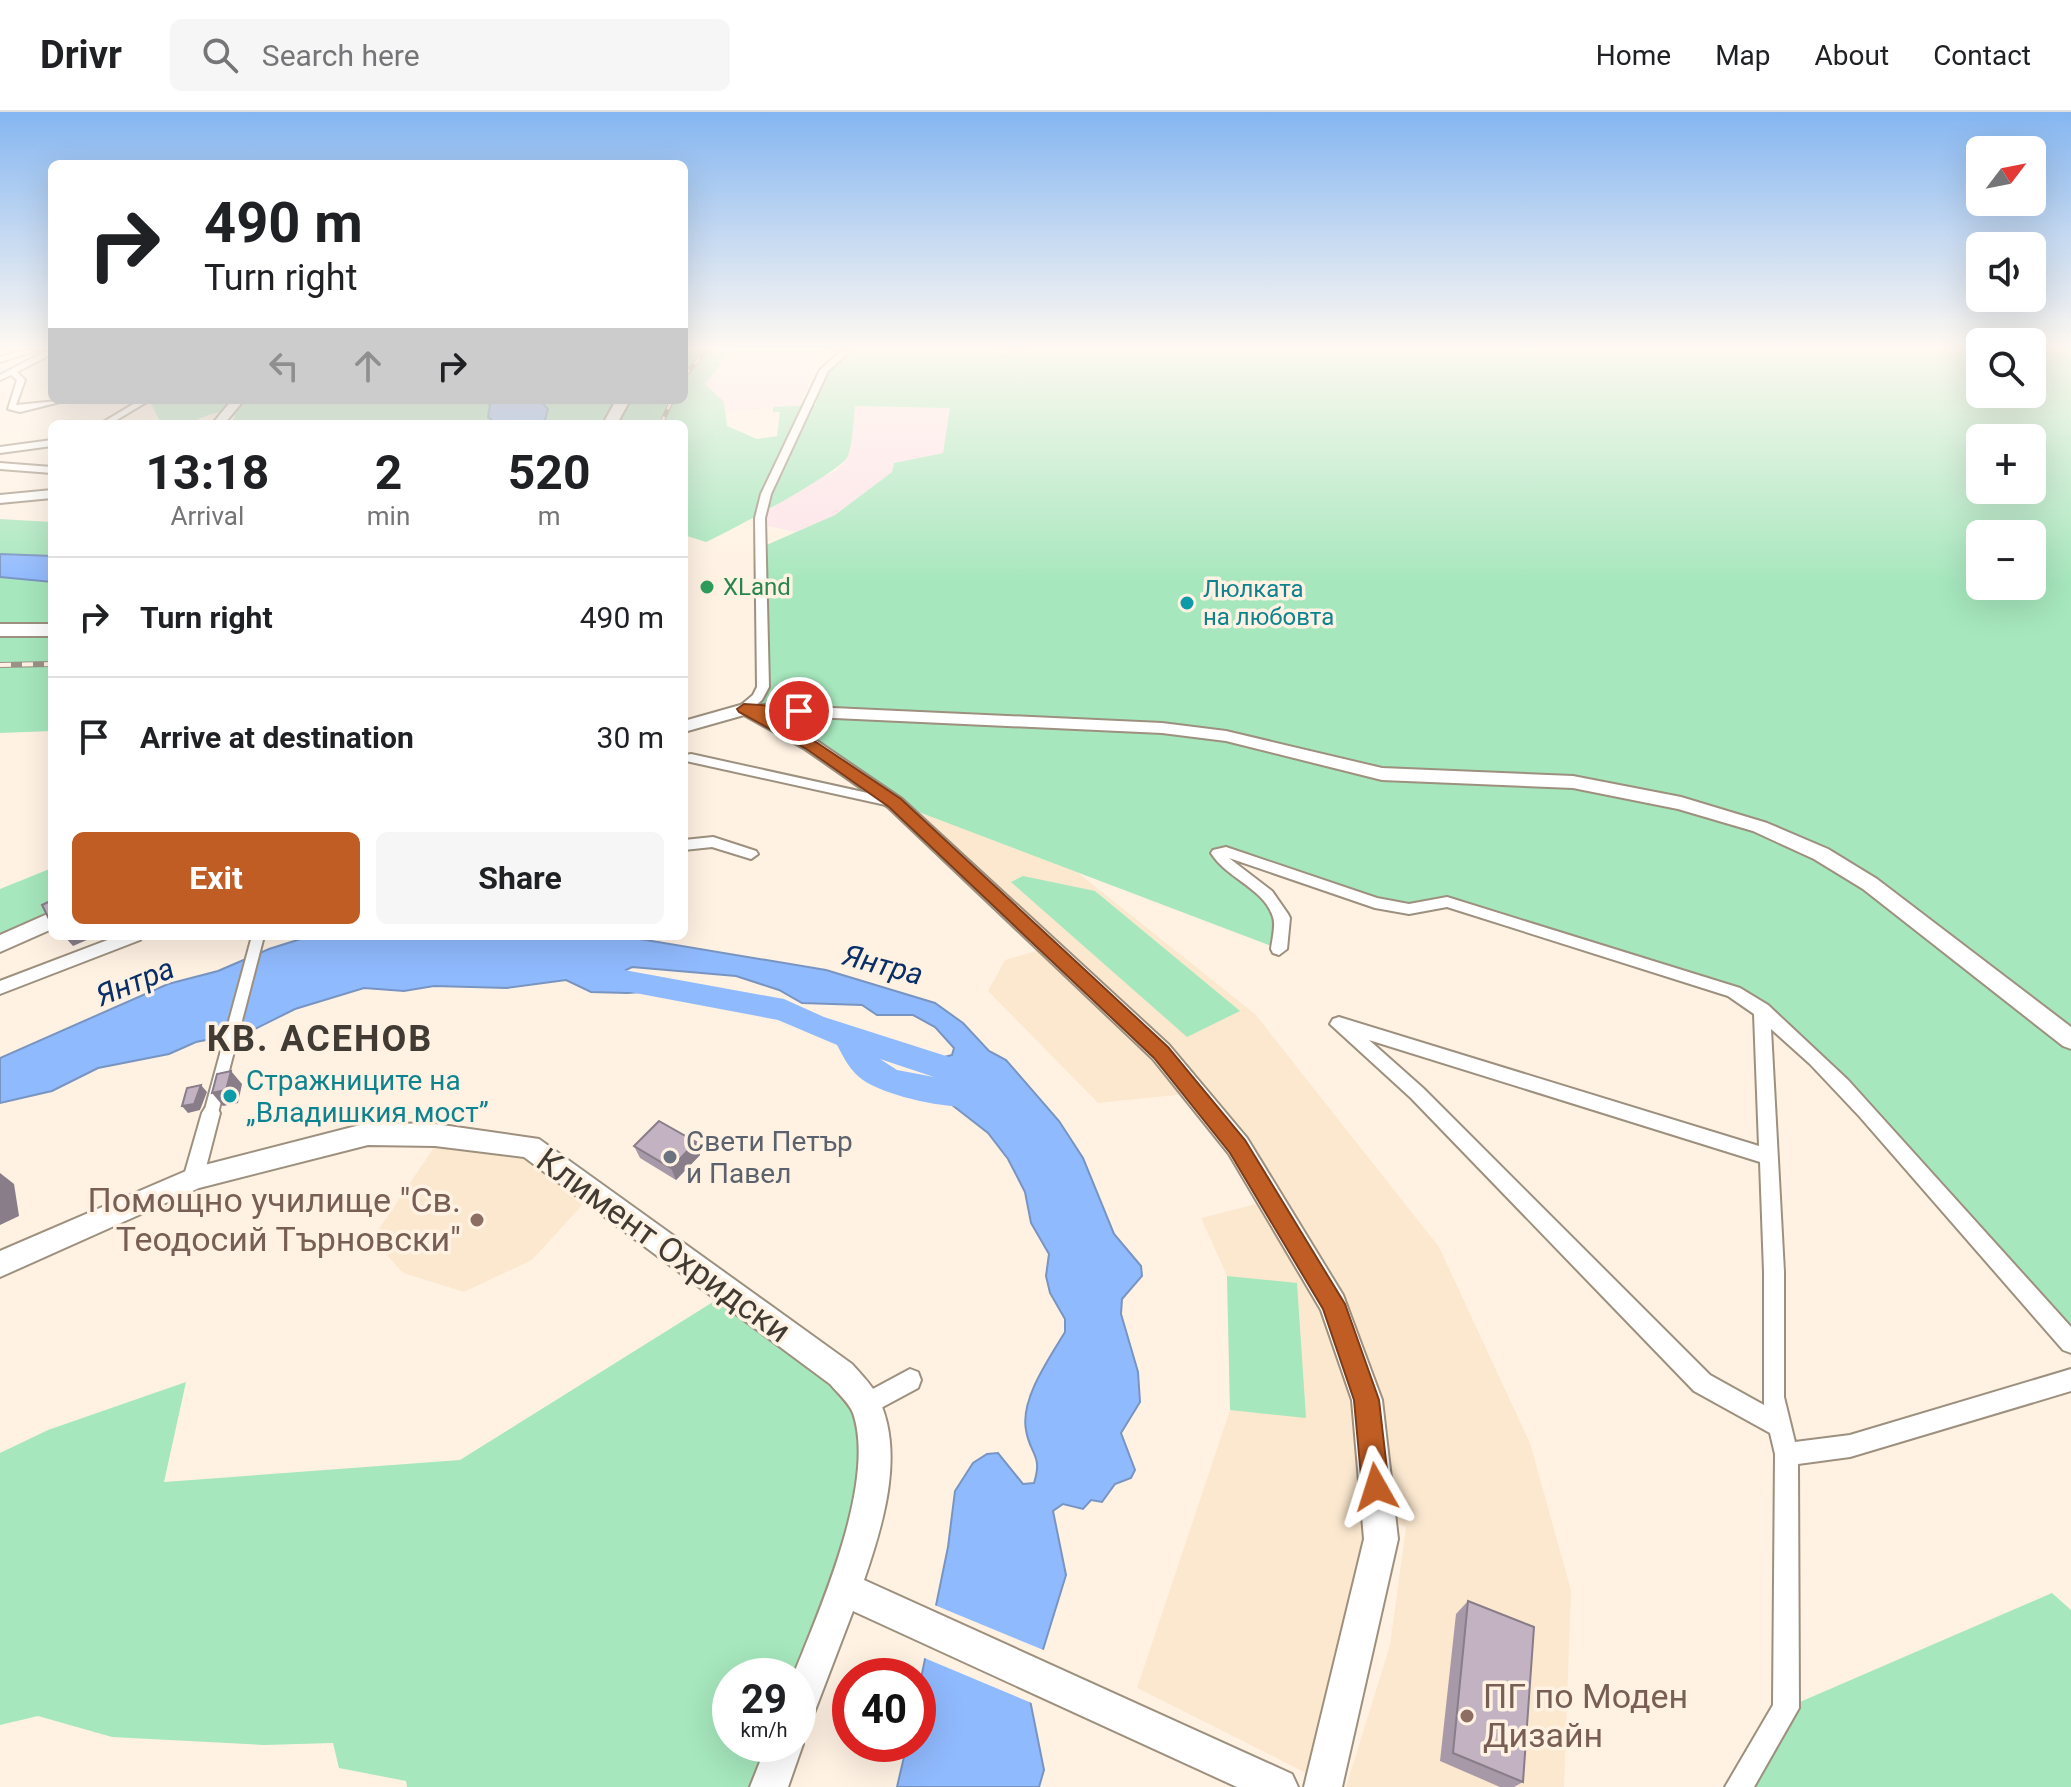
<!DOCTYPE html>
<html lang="en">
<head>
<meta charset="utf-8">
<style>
  :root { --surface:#fff; --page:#f6f6f6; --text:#202124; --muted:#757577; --line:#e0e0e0; --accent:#c05d24 }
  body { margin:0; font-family:Roboto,sans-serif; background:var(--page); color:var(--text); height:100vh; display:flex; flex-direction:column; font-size:30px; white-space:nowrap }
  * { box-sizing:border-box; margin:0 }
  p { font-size:26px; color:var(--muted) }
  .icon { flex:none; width:44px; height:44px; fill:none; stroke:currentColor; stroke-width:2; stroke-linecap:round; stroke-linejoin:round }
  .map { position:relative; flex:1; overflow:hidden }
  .panel { position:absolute; left:48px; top:308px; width:640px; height:520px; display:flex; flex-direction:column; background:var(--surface); border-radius:12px; box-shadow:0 8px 32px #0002 }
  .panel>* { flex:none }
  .banner { position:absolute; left:48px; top:48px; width:640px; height:244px; border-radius:12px; box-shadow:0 8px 32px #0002; background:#fff; color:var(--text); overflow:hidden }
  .needle { width:52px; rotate:58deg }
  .controls { position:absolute; left:1966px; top:24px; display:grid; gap:16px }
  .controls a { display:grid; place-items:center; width:80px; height:80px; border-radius:12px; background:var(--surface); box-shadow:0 8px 32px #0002; font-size:40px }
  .speed { position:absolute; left:712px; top:1546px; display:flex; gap:16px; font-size:40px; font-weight:700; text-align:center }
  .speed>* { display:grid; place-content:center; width:104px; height:104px; border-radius:50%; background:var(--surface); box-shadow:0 8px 32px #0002; line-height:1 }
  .speed small { font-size:20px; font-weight:400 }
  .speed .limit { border:12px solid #d22; background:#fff; color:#111 }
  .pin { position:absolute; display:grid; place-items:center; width:68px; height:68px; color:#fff; margin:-34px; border:4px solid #fff; border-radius:50%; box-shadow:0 2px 8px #0007 }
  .me { position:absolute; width:88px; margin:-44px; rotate:354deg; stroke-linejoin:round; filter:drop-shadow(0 0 6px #0008) }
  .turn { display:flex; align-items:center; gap:28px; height:168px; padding:0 24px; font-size:36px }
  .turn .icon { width:104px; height:104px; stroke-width:2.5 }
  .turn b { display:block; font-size:56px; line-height:68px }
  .lanes { display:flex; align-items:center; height:76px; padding:0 24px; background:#0003; justify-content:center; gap:40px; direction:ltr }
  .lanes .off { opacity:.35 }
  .eta { display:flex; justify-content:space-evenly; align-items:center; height:136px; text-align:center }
  .eta b { font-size:48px; font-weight:700; line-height:56px }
  .primary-button { display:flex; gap:16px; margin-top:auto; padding:16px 24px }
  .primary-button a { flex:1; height:92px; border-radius:12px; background:var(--accent); color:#fff; font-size:32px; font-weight:700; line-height:92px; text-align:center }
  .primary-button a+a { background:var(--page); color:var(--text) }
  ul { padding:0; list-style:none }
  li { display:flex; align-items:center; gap:24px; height:120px; padding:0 24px; border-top:2px solid var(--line) }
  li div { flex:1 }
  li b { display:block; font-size:30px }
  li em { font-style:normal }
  header { display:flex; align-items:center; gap:48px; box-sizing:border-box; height:112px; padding:0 40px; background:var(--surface); border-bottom:2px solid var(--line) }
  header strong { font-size:38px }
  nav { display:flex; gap:44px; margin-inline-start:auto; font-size:28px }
  .search { width:560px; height:72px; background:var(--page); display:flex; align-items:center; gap:20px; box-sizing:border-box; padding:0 28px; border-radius:12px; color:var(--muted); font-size:30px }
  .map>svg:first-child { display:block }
  .built { fill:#fce8cf }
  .industrial { fill:#fde3e9 }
  .green { fill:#a6e7bd; fill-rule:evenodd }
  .water { fill:#90bafe; stroke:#7894c1; stroke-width:2 }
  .pier { fill:#fff2e3 }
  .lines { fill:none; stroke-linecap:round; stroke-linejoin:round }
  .river { fill:#90bafe; fill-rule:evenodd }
  .pedestrian-casing { stroke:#9d907e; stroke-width:4 }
  .minor-casing { stroke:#9d907e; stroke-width:4 }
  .tertiary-casing { stroke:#9d907e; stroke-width:4 }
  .primary-casing { stroke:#9d907e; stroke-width:4 }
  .pedestrian { fill:#fff; fill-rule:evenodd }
  .minor { fill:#fff; fill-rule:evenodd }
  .tertiary { fill:#fff; fill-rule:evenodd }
  .primary { fill:#fff; fill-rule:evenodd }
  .rail-far1-casing { stroke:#9b9287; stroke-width:5 }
  .rail-casing { stroke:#9b9287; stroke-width:6 }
  .rail-far1 { stroke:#fff2e3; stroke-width:3; stroke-dasharray:8; stroke-linecap:butt }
  .rail { stroke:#fff2e3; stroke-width:4; stroke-dasharray:11; stroke-linecap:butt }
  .wall { fill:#a799a7 }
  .shaded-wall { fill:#887d88 }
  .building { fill:#c2b2c2; stroke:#887d88; stroke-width:2 }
  .route { fill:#c05d24; stroke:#7d3c17; stroke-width:2 }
  .leisure-dot { fill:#2e9e5b; stroke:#fff2e3; stroke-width:3 }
  .culture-dot { fill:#0f9aa8; stroke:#fff2e3; stroke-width:3 }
  .worship-dot { fill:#6b7280; stroke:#fff2e3; stroke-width:3 }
  .education-dot { fill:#8d6e63; stroke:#fff2e3; stroke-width:3 }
  .labels { text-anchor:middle; stroke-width:7; stroke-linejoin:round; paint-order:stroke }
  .far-leisure-label { font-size:24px; fill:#27864d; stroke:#fff2e3; text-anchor:start }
  .far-culture-label { font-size:24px; fill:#0d838f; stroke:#fff2e3; text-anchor:start }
  .culture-label { font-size:28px; fill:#0d838f; stroke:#fff2e3; text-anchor:start }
  .worship-label { font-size:28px; fill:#5b616d; stroke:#fff2e3; text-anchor:start }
  .water-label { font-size:30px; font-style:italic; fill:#092f68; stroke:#fff2e3 }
  .near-education-label { font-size:34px; fill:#785e54; stroke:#fff2e3; text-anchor:end }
  .near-street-label { font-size:34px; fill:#413b33; stroke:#fff2e3 }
  .district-label { font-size:36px; font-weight:bold; letter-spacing:2px; fill:#413b33; stroke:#fff2e3 }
</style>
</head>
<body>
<header>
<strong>Drivr</strong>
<div class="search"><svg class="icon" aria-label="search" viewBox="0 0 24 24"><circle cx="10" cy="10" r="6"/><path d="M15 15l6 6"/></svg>Search here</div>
<nav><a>Home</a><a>Map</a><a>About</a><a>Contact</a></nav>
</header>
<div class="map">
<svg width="2071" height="1675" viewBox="0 0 2071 1675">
  <rect width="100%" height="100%" fill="#fff2e3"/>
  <g class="built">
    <polygon points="895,691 1077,760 1255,902 1439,1135 1530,1331 1571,1478 1564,1675 1346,1675 1390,1533 1406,1415 1379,1404 1324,1670 1137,1576 1230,1298 1227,1164 1201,1106 1256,1092 1227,1038 1186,982 1098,991 988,879 1005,848 1042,837"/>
    <polygon points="437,1031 526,1044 586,1089 532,1148 464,1180 403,1161 372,1127"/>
  </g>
  <g class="industrial">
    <polygon points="721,238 821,238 800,293 724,300 705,271 728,244"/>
    <polygon points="855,294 951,296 943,341 894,351 892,360 835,403 796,420 751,410 810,370 836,359 848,345"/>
  </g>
  <g class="green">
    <path d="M684 238H721L728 243 705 272 724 290 727 314 757 327 777 324 780 300H773V295L816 293C815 269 828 251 847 238H994L1005 242 1041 238H1980V282H2032V238H2071V1231L1893 1024 1734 880 1447 790 1409 797 1219 741 1282 806 1279 837 895 691 744 597 758 585 760 436 835 403 892 360 894 351 943 341 950 296 855 294C853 310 853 330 848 344 841 360 728 420 706 430L684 423V312H544L548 297 540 288H684ZM1980 326H2032V378H1980ZM1980 422H2032V474H1980Z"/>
    <path d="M149 288H484L490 293 488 305 496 312H231L235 304C218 296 205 305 189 311 179 314 166 312 155 312L159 307Z"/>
    <polygon points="0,407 52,410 52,444 0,442"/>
    <polygon points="0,465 52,470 52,619 0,621"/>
    <polygon points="52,756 52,808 0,832 0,777"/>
    <polygon points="1023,764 1095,779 1240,899 1187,925 1011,770"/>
    <polygon points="1227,1164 1297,1171 1306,1306 1230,1298"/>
    <polygon points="729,1180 841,1262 877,1341 798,1564 730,1564 730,1632 785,1632 769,1675 407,1675 406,1669 339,1656 333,1631 264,1633 112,1625 38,1604 0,1613 0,1341 48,1318 186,1270 164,1370 460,1348"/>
    <polygon points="2052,1481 2071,1498 2071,1675 1729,1675 1786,1596"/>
  </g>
  <g class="water">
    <polygon points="484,288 540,288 548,297 544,312 496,312 488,305 490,293"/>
    <polygon points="0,442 52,444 52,470 0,465"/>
    <path d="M310 824H622L826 858 935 891 963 911 989 939 1006 948 1059 1009 1083 1046 1114 1122 1141 1154 1142 1164 1122 1187 1121 1202 1138 1260 1140 1290 1121 1321 1135 1358 1131 1366 1115 1372 1102 1390 1091 1388 1083 1397 1063 1392 1053 1399 1066 1463 1029 1583 1044 1658 1039 1675H897L907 1632H918V1581L948 1435 955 1379 973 1351 987 1342 998 1341 1023 1372 1034 1371C1043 1343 1030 1343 1026 1318 1020 1287 1050 1245 1065 1220V1207L1050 1181 1046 1164 1049 1142 1031 1111 1025 1080 1008 1047 988 1021 952 993 940 962 925 950 952 943 954 936 935 915 913 903H877L862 893 802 891 779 878 736 864 632 855 624 859 625 864 662 872 656 879 627 881 591 880 566 868 507 876 434 874 404 879 364 876 295 897 251 919 196 930 169 942 98 956 52 979 0 991V946L168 872 218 859 269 837Z"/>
  </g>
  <polygon class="pier" points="932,1492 1046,1539 1033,1583 1034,1592 922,1545"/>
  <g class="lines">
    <path class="river" d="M624 858 784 887 824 905 971 952 975 961 971 969 995 974 1000 983 995 992C965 1002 889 986 863 968 850 959 844 946 837 933L778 908 614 877 610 869 614 861ZM880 947 934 965 897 958Z"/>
    <g class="pedestrian-casing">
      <polygon id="pedestrian" points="252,824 264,824 218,1001 216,1005 211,1007 206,1005 204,1001"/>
    </g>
    <g class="minor-casing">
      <g id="minor">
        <polygon points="25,238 37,238 0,250 0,245"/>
        <polygon points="48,238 52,238 52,242 17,260 25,268 16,293 68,288 20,300 8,297 17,268 11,263 0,268 0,263"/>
        <polygon points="842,238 851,238 828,259 771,382 765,406 769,575 762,588 748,600 740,600 740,594 753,583 757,575 755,406 761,382 820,258"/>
        <polygon points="140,288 150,288 110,312 100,312"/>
        <polygon points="52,328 52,334 0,341 0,335"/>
        <polygon points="0,351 52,355 52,361 0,357"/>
        <polygon points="691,642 895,687 902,691 895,695 686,649 686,643"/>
        <polygon points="713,725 756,739 758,742 751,747 712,735 684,738 684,728"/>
        <path d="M1226 735 1377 786 1409 792 1447 785 1740 876 1768 893 1848 968 2071 1215V1241L2063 1238 1860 1005 1810 952 1771 917 1784 1160V1285L1795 1330 1850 1323 2071 1257V1279L1850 1345 1798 1352 1799 1596 1754 1675H1725L1773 1593 1775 1342 1770 1321 1694 1279 1411 986 1330 912 1333 907 1339 905 1759 1034 1754 902 1728 884 1447 795 1409 802 1375 796 1229 746 1272 779 1288 802 1290 806 1287 837 1279 843 1273 841 1271 837C1272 828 1276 813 1273 805 1264 776 1226 766 1211 741L1213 738ZM1369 928 1760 1050 1764 1160V1293L1710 1263 1423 976Z"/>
        <polygon points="118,824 142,824 140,828 0,882 0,869"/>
        <polygon points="211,994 217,996 220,1001 203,1067 200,1073 193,1075 186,1073 183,1067 202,1001 205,996"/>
        <polygon points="910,1257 918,1260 921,1268 918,1276 866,1304 858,1301 855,1293 858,1285"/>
      </g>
    </g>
    <g class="tertiary-casing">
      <g id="tertiary">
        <polygon points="232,288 244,288 224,312 212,312"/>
        <polygon points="52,378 52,386 0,391 0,383"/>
        <polygon points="744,592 1162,611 1226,619 1382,656 1573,664 1681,685 1767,711 1828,737 1877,767 2071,915 2071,937 2063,934 1863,777 1814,747 1753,719 1678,697 1573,676 1382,668 1226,629 1162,621 770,603 817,629 902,687 1169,933 1247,1026 1343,1183 1382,1288 1398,1427 1342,1675 1304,1675 1364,1427 1352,1288 1321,1198 1229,1042 1153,947 888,695 805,637 744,603 684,620 684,609"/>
        <polygon points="52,800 52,817 0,840 0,823"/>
        <path d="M368 1011 435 1012 539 1027 852 1252C860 1261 869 1270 875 1280 907 1336 883 1413 864 1468L1292 1662 1298 1675H1237L853 1499 811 1609 798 1614V1564H793C819 1499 877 1370 853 1301 849 1291 838 1281 830 1272L524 1045 435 1034 368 1033 199 1076 0 1165V1139L193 1056Z"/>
        <polygon points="798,1619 803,1632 788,1675 750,1675 767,1632 798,1632"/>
      </g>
    </g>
    <g class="primary-casing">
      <g id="primary">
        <polygon points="616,288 630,288 617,312 603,312"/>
        <rect x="0" y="512" width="52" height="12"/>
      </g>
    </g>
    <use href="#pedestrian" class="pedestrian"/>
    <use href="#minor" class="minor"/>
    <use href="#tertiary" class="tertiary"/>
    <use href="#primary" class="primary"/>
    <g class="rail-far1-casing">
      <g id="rail-far1">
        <polyline points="684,264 707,238"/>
        <polyline points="661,312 672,288"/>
      </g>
    </g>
    <g class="rail-casing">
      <polyline id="rail" points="0,553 52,552"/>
    </g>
    <use href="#rail-far1" class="rail-far1"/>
    <use href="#rail" class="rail"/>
  </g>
  <g class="wall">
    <polygon points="696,1030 700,1043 676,1068 640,1046 634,1034"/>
    <polygon points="1468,1489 1523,1670 1514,1675 1500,1675 1440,1649 1456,1502"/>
  </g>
  <g class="shaded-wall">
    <polygon points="64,824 96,824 73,834"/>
    <polygon points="231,959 242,972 238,991 223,994 212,981"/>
    <polygon points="201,973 207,980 200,998 188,1001 182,994"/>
    <polygon points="696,1030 700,1043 676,1068 671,1056"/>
    <polygon points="0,1061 14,1072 19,1104 0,1113"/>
  </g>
  <g class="building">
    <polygon points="52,788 52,806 49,807 42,793"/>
    <polygon points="231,959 226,978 212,981 217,962"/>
    <polygon points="201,973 194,992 182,994 187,976"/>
    <polygon points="659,1009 696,1030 671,1056 634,1034"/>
    <polygon points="1468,1489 1534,1515 1523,1670 1453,1641"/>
  </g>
  <linearGradient id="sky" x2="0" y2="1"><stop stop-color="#85b6f1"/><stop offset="0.5" stop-color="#fff9f2"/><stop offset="1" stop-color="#fff9f2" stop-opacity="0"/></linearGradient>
  <rect width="2071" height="472" fill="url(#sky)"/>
  <polygon class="route" points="744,592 804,596 804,602 799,604 765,602 816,630 901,687 1168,935 1245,1028 1345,1192 1379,1288 1389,1375 1385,1384 1376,1388 1366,1384 1362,1375 1354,1288 1323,1197 1230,1041 1154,946 889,695 805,636 739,600 737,597"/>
  <circle class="leisure-dot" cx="707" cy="475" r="8"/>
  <g class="culture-dot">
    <circle cx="1187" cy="491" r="8"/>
    <circle cx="230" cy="984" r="8"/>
  </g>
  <circle class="worship-dot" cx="670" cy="1045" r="8"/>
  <g class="education-dot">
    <circle cx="477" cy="1108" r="8"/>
    <circle cx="1467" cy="1604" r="8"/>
  </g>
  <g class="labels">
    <g class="far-leisure-label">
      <text x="723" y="483">XLand</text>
    </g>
    <g class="far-culture-label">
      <text x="1203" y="485">Люлката<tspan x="1203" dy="28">на любовта</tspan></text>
    </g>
    <g class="culture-label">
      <text x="246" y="978">Стражниците на<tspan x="246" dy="32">„Владишкия мост”</tspan></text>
    </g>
    <g class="worship-label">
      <text x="686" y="1039">Свети Петър<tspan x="686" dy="32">и Павел</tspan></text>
    </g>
    <g class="water-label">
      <text transform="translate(883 853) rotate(15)" y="10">Янтра</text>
      <text transform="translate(135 870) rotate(-22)" y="10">Янтра</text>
    </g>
    <g class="near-education-label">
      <text x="461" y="1100">Помощно училище "Св.<tspan x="461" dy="39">Теодосий Търновски"</tspan></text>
      <text x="1483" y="1596" text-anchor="start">ПГ по Моден<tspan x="1483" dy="39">Дизайн</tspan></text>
    </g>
    <g class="near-street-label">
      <text transform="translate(664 1133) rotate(36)" y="12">Климент Охридски</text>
    </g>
    <g class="district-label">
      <text x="320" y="939">КВ. АСЕНОВ</text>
    </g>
  </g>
</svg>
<div class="controls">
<a><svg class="needle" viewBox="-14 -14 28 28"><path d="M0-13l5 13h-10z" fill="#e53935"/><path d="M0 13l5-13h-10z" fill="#757577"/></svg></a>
<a><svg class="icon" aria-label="sound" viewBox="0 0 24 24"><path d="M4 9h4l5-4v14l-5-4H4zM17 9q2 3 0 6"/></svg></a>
<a><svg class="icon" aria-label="search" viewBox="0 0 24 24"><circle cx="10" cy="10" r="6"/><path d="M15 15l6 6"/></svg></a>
<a>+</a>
<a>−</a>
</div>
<div class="speed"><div>29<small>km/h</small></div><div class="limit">40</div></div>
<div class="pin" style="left:799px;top:599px;background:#d93025"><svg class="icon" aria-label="arrive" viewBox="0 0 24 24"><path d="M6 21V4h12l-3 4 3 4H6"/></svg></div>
<svg class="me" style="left:1376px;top:1375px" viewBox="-20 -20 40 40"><path d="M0-17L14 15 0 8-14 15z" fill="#c05d24" stroke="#fff" stroke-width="4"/></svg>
<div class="banner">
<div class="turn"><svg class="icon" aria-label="right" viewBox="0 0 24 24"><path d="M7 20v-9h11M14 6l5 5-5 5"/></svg><div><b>490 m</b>Turn right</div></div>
<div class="lanes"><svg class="icon off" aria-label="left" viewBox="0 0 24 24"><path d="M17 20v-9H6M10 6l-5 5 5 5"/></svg><svg class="icon off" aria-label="ahead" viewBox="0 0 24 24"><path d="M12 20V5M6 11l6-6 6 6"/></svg><svg class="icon" aria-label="right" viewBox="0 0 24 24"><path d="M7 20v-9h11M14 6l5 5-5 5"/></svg></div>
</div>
<section class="panel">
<div class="eta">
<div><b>13:18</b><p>Arrival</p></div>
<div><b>2</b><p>min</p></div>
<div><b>520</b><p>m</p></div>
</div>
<ul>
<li><svg class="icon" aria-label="right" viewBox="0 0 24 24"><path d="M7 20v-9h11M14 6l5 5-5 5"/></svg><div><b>Turn right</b></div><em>490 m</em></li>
<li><svg class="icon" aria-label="arrive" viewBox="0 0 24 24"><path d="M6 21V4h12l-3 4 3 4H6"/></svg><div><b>Arrive at destination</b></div><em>30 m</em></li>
</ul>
<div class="primary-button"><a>Exit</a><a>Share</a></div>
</section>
</div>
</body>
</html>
